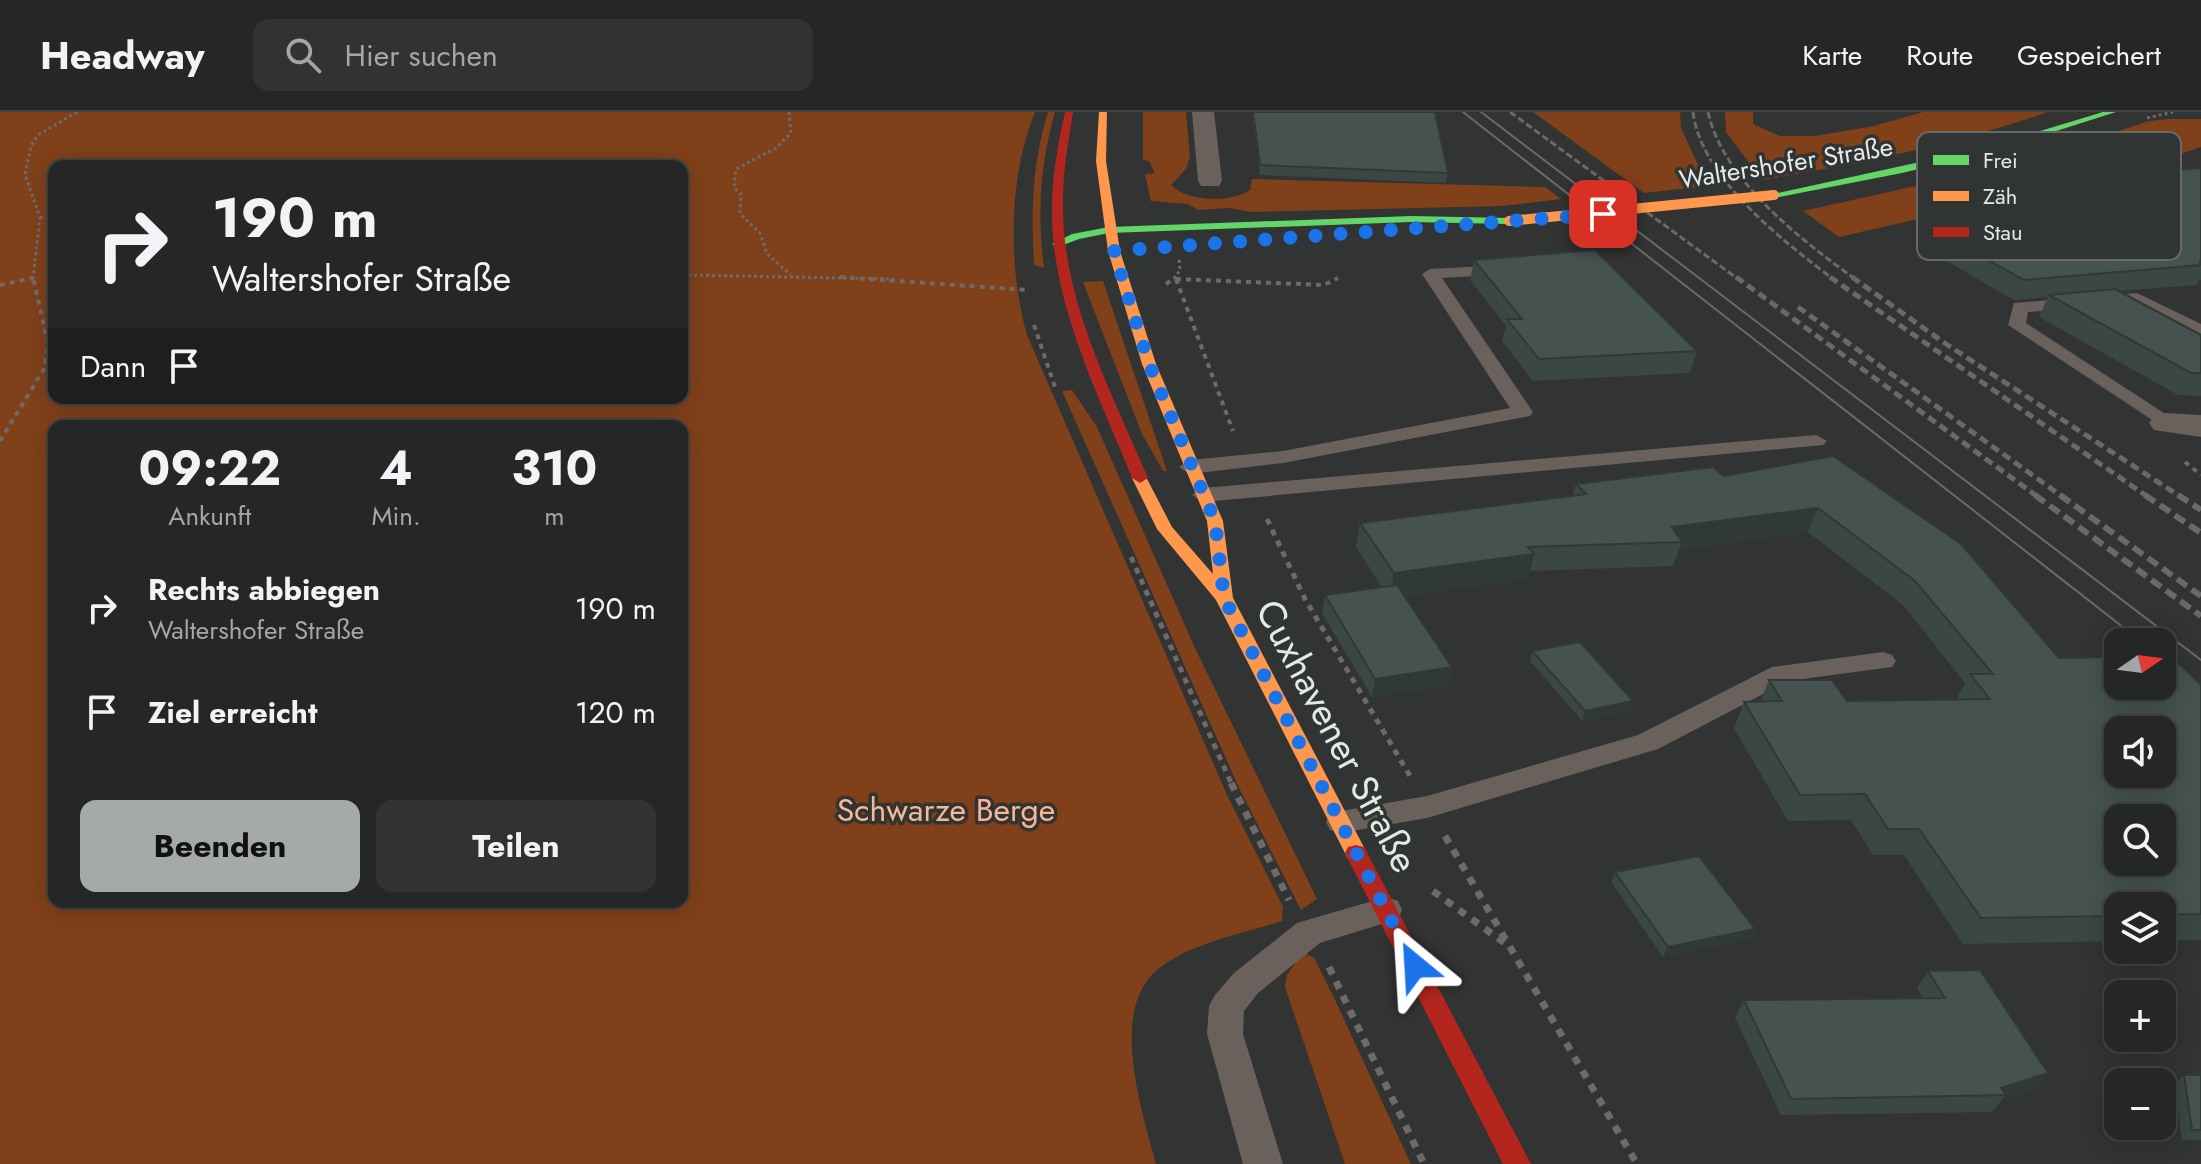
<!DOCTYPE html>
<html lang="de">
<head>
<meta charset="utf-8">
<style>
  :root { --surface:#252726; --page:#313332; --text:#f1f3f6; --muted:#a3a5a7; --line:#424443; --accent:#a5a9a8 }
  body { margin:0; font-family:Jost,sans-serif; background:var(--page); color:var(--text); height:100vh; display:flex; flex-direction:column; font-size:30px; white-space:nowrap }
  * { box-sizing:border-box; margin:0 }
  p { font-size:26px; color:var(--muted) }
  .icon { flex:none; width:44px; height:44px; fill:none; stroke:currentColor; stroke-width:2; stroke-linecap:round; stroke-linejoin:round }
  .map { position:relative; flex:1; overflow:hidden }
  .panel { position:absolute; left:48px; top:308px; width:640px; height:488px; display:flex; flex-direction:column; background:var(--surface); border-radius:16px; box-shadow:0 4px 20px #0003,0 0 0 2px var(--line) }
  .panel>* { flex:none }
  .top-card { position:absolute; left:48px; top:48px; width:640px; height:244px; border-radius:16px; box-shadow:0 4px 20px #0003,0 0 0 2px var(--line); background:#252726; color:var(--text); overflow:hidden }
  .needle { width:52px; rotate:76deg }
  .fabs { position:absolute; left:2104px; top:516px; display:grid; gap:16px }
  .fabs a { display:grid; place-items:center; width:72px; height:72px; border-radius:16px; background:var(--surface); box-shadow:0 4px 20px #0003,0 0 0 2px var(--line); font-size:40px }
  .pin { position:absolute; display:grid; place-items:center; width:68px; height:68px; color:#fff; margin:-34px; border-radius:16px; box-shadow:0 4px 12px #0006 }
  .me { position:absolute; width:88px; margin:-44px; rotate:333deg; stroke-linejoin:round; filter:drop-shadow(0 0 6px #0008) }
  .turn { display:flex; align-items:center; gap:28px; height:168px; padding:0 32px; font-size:36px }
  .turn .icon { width:104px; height:104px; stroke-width:2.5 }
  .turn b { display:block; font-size:56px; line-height:68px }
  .then { display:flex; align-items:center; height:76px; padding:0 32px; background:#0003; gap:16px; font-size:30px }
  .eta { display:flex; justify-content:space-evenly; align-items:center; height:136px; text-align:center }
  .eta b { font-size:48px; font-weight:700; line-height:56px }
  .button { display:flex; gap:16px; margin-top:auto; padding:16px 32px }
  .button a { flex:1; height:92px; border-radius:16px; background:var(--accent); color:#111; font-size:32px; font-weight:700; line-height:92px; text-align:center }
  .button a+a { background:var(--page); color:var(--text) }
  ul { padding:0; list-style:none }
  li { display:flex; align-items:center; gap:24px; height:104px; padding:0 32px }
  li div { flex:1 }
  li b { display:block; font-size:30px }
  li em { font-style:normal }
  header { display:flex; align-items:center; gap:48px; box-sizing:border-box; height:112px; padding:0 40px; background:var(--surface); border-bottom:2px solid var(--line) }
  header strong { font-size:38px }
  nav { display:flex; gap:44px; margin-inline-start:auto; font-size:28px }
  .search { width:560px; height:72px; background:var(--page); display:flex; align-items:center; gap:20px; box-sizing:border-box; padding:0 28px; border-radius:16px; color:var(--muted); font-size:30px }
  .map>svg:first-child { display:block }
  .green { fill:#7f401a; fill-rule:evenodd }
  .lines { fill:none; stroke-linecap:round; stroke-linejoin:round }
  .path-far3 { stroke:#6f6a67; stroke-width:3; stroke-dasharray:3 3; stroke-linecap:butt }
  .path-far2 { stroke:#6f6a67; stroke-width:4; stroke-dasharray:5 5; stroke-linecap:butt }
  .path-far1 { stroke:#6f6a67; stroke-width:5; stroke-dasharray:6 6; stroke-linecap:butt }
  .path { stroke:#6f6a67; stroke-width:7; stroke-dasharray:8 8; stroke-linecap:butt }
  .lane { fill:#6b615c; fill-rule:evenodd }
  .street { fill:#6b615c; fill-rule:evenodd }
  .fast { fill:#63d668; fill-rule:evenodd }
  .slow { fill:#ff974d; fill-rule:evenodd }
  .jam { fill:#b3261e; fill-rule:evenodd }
  .tram { stroke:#6c6865; stroke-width:2 }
  .rail-far2 { stroke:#6c6865; stroke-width:3; stroke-dasharray:7 3; stroke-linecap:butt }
  .rail-far1 { stroke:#6c6865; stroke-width:5; stroke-dasharray:9 5; stroke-linecap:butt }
  .rail { stroke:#6c6865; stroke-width:6; stroke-dasharray:12 6; stroke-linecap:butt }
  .slow-bridge { stroke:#ff974d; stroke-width:10 }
  .wall { fill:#3b4744 }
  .shaded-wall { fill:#303937 }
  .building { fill:#45524f; stroke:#303937; stroke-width:2; fill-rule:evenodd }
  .route { stroke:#1a73e8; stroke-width:14; stroke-dasharray:0 25.2 }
  .labels { text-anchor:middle; stroke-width:7; stroke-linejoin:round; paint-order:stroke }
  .far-street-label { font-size:26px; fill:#e4e8e7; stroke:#303533 }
  .park-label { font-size:32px; fill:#f7b696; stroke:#303533 }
  .near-street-label { font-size:38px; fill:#e4e8e7; stroke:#303533 }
  .key { fill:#303533; stroke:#666b69; stroke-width:2 }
  .key-label { font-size:22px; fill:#e4e8e7 }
</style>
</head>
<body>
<header>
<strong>Headway</strong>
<div class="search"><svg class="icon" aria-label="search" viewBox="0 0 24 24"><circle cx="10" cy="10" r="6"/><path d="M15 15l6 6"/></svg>Hier suchen</div>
<nav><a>Karte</a><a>Route</a><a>Gespeichert</a></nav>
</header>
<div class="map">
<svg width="2201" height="1052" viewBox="0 0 2201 1052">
  <rect width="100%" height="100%" fill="#313433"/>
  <g class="green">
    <path d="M0 0H1035C1008 66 1008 155 1027 223L1227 683 1283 795 1282 809C1242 822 1190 831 1157 858 1108 899 1143 1002 1156 1052H0ZM54 54H682V286H54ZM54 314H682V790H54Z"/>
    <path d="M1048 0H1055C1040 53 1037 101 1044 156L1034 153C1031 100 1032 51 1048 0Z"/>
    <path d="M1143 0H1186L1190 44 1186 57 1171 73C1187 90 1232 91 1250 78L1252 67 1545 75 1561 87 1503 94 1252 100 1229 96 1198 98 1188 92 1151 89 1145 62 1155 61 1149 49 1143 48Z"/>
    <polygon points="1533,0 1680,0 1681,16 1708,74 1644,81"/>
    <path d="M1725 0H1753V12L1780 24H1815L1874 14 1923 0H2048C1955 33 1859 52 1762 68L1726 20Z"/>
    <polygon points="2168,7 2201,7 2201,35 2129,59 1839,125 1803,99 2019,51 2149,9"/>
    <polygon points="1103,169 1167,359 1163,359 1142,322 1083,170"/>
    <polygon points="1072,278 1097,315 1195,536 1317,787 1301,798 1240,678 1062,279"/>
    <polygon points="1303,840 1314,846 1336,890 1411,1052 1345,1052 1285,875 1287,863"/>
  </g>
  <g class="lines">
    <g class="path-far3">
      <polyline points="789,0 791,21 776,36 736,57 734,76 741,82 740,102 760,121 767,142 791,163"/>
      <polyline points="2147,6 2173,0"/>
      <polyline points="40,105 54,107"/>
      <polyline points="682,163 894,167"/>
      <polyline points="30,167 33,166"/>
      <polyline points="33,167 40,105 25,63 31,34 38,23 77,0"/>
      <polyline points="1174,167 1180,158 1179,146"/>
    </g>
    <g class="path-far2">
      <polyline points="840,165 1027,178"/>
      <polyline points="1176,167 1233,319"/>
      <polyline points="1176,167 1324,173 1338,166"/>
      <polyline points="1166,172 1176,165"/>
      <polyline points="0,173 33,166"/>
      <polyline points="1034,213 1055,275"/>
      <polyline points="0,329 44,257 48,232 33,165"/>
      <polyline points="2185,350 2201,363"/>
    </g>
    <g class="path-far1">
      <polyline points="1267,407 1305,487 1410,664"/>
      <polyline points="1131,445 1232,673"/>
    </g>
    <g class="path">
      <polyline points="1231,671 1289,788"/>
      <polyline points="1445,724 1637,1052"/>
      <polyline points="1433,779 1506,832"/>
      <polyline points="1329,855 1424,1052"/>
    </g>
    <g class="lane">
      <polygon points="1505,153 1513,158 1511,162 1442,166 1533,300 1530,304 1283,351 1190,362 1179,355 1190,348 1283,339 1510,296 1422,162 1430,157"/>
      <polygon points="2137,181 2201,212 2201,225 2134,191 2028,200 2026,211 2173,307 2176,311 2173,315 2166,317 2008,213 2014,191"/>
      <polygon points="1816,323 1827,329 1823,333 1203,390 1192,383 1203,376"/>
      <polygon points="1883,540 1892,543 1896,549 1892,555 1788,569 1658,637 1427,706 1341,721 1330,718 1326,710 1330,702 1341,699 1427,684 1638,623 1772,555"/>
      <polygon points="1386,785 1398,789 1402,798 1398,807 1320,831 1258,881 1244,899 1243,922 1283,1052 1243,1052 1207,922 1209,894 1215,883 1234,861 1297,811"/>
    </g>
    <g class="street">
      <polygon points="1192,0 1214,0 1222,69 1219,74 1201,74 1198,69"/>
      <polygon points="2166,301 2201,303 2201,325 2154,318 2149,311 2154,304"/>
    </g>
    <g class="fast">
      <polygon points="2103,0 2116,0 1990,40 1902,61 1774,86 1769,83 1984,36"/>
      <polygon points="1411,104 1509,106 1514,109 1509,112 1411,110 1109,121 1079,127 1058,135 1052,132 1072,122 1109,115"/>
    </g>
    <polygon class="slow" points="1099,0 1107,0 1106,49 1120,139 1156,252 1223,409 1233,486 1367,741 1364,747 1356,749 1348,747 1216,488 1157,417 1132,366 1135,363 1145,363 1172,415 1213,462 1207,409 1142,252 1108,139 1096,49"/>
    <g class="jam">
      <path d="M1065 0H1073C1068 33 1062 64 1063 98 1064 192 1112 281 1148 366L1140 371 1132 366C1098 281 1051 191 1052 97 1052 64 1058 32 1065 0Z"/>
      <polygon points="1356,733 1364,735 1531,1052 1503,1052 1345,741 1348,735"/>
    </g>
    <g class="tram">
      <polyline points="1463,0 2142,530"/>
      <polyline points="1481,0 2201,548"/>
    </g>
    <g class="rail-far2">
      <polyline points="1510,0 1738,167"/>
      <path d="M1693 0C1701 66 1782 128 1833 167"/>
      <path d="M1708 0C1723 68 1800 127 1855 167"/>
    </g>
    <g class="rail-far1">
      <polyline points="1736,165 2038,385"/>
      <polyline points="1830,165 2148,385"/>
      <polyline points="1852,165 1946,232 2181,385"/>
      <polyline points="1798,195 2063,385"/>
    </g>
    <g class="rail">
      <polyline points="2035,383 2201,504"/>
      <polyline points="2060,383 2201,484"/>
      <polyline points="2145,383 2201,421"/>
      <polyline points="2178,383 2201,398"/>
    </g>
    <polyline class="slow-bridge" points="1509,109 1774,83"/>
  </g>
  <g class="wall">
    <polygon points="1252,0 1435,0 1448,61 1446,71 1260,63"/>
    <polygon points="2201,56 2201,168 2199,168 2197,173 2118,179 2201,223 2201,284 2178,283 2039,205 2048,185 2014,188 1919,133 1927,114 2005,103"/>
    <polygon points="1474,148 1697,239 1690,261 1533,269 1502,229 1506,214 1470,168"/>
    <polygon points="1833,344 2059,546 2201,573 2201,828 2162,829 2162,794 2118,794 2118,829 1963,832 1904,743 1873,743 1851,708 1788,709 1734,616 1744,590 1760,590 1769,568 1847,589 1956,588 1965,571 1903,493 1808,420 1679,438 1673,454 1530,459 1528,467 1404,484 1452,555 1448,574 1372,585 1322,501 1325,483 1382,475 1356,435 1360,411 1572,384 1576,372 1724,364"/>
    <polygon points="1532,539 1633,589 1630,598 1582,609 1530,549"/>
    <polygon points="1615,760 1755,817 1750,827 1663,845 1611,770"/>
    <polygon points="1928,859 2048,961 2035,978 2002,988 1992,1000 1781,1003 1735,906 1744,888 1923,886 1917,876"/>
    <polygon points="2184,963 2201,963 2201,1028 2182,1028 2175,973"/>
  </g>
  <g class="shaded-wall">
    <polygon points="1818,396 1808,420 1679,438 1682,430 1672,415"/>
    <polygon points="1534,442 1528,467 1390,486 1394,461"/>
    <polygon points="1452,555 1448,574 1372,585 1375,567"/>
    <polygon points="1633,589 1630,598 1582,609 1585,599"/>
    <polygon points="1755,817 1750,827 1663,845 1668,835"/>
    <polygon points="2048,961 2035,978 2002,988 2006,983 2001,976"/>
  </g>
  <g class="building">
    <polygon points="1253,0 1435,0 1448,61 1260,53"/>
    <polygon points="2201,56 2201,149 2200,149 2201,153 2024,168 1927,114 1998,100 2005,103 2079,81 2086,84 2142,61"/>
    <polygon points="1595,138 1697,239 1539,247 1507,207 1522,207 1474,148"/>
    <polygon points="2115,177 2201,223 2201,261 2191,261 2049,183"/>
    <path d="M1833 344 1961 432 2059 546 2118 545V574H2162V544H2171L2201 573V802L2162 803V794H2118V804L1981 806 1919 717H1888L1865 682 1800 683 1744 590 1782 589 1769 568H1832L1847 589 1990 587 1970 562H1993L1915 469 1818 396 1672 415 1682 430 1528 435 1534 442 1394 461 1360 411 1586 382 1576 372 1713 355 1724 364ZM2118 618H2162V662H2118ZM2118 706H2162V750H2118Z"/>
    <polygon points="1397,473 1452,555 1375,567 1325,483"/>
    <polygon points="1580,530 1633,589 1585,599 1532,539"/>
    <polygon points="1699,744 1755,817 1668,835 1615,760"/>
    <polygon points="1980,858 2048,961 2001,976 2006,983 1791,987 1744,888 1945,886 1928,859"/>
    <polygon points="2184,963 2201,963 2201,1018 2192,1018"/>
  </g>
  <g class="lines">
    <polyline class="route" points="1415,854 1224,486 1215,409 1149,252 1114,139 1603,102"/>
  </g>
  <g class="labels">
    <g class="far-street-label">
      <text transform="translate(1786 51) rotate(-9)" y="9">Waltershofer Straße</text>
    </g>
    <g class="park-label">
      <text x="946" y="709">Schwarze Berge</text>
    </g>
    <g class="near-street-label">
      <text transform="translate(1337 624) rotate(62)" y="13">Cuxhavener Straße</text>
    </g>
  </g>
  <rect x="1917" y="20" width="264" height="128" rx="12" class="key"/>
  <rect x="1933" y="43" width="36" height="10" fill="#63d668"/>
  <rect x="1933" y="79" width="36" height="10" fill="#ff974d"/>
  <rect x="1933" y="115" width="36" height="10" fill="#b3261e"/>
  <g class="key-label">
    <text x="1983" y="56">Frei</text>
    <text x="1983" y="92">Zäh</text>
    <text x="1983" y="128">Stau</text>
  </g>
</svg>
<div class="fabs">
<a><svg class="needle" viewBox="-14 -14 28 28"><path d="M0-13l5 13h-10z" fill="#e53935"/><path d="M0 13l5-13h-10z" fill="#a3a5a7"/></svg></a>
<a><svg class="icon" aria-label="sound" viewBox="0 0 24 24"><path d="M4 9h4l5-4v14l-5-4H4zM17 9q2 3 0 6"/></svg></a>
<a><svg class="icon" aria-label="search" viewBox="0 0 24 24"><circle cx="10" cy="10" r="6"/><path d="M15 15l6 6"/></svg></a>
<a><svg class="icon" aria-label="layers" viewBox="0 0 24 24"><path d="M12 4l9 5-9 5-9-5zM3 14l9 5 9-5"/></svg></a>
<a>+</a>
<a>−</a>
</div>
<div class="pin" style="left:1603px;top:102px;background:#d93025"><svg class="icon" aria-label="arrive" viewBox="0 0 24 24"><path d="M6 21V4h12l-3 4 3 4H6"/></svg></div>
<svg class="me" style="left:1415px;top:854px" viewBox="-20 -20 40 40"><path d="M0-17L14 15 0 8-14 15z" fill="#1a73e8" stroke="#fff" stroke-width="4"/></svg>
<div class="top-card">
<div class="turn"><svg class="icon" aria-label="right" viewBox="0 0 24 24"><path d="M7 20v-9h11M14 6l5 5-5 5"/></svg><div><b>190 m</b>Waltershofer Straße</div></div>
<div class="then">Dann<svg class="icon" aria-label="arrive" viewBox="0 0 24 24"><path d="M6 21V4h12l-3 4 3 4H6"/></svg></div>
</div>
<section class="panel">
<div class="eta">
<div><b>09:22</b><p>Ankunft</p></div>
<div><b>4</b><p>Min.</p></div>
<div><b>310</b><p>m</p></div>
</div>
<ul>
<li><svg class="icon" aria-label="right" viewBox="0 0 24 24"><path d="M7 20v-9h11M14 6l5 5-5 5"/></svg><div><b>Rechts abbiegen</b><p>Waltershofer Straße</p></div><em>190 m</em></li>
<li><svg class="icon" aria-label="arrive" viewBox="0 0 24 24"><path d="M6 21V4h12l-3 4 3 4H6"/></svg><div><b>Ziel erreicht</b></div><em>120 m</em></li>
</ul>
<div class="button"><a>Beenden</a><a>Teilen</a></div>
</section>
</div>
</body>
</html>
